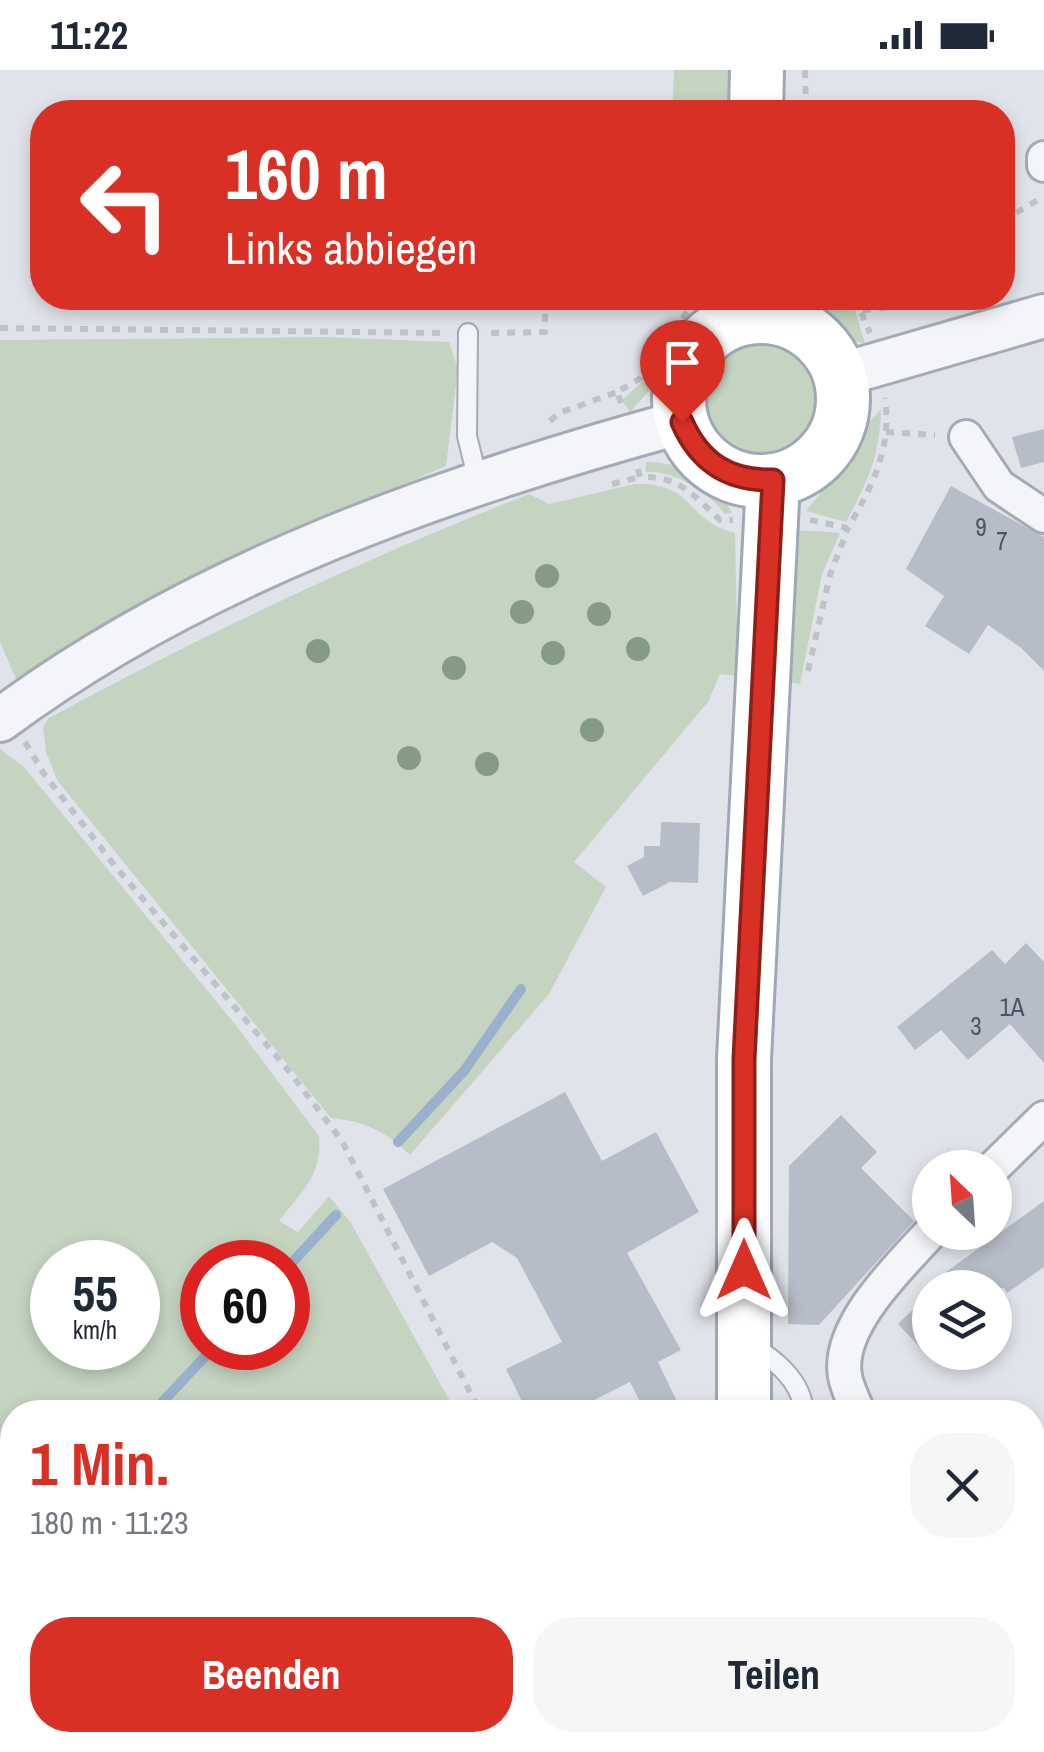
<!DOCTYPE html>
<html lang="de">
<head>
<meta charset="utf-8">
<style>
  :root { --surface:#fff; --page:#f6f6f7; --text:#1f2937; --muted:#747a83; --accent:#d93025 }
  body { margin:0; font-family:"Archivo Narrow",sans-serif; background:var(--page); color:var(--text); height:100vh; display:flex; flex-direction:column; font-size:38px; white-space:nowrap }
  * { box-sizing:border-box; margin:0 }
  p { font-size:32px; color:var(--muted) }
  .icon { flex:none; width:55px; height:55px; fill:none; stroke:currentColor; stroke-width:2; stroke-linecap:round; stroke-linejoin:round }
  .map { position:relative; flex:1; overflow:hidden }
  .drawer { position:absolute; left:0px; top:1330px; width:1045px; height:352px; display:flex; flex-direction:column; background:var(--surface); border-radius:40px 40px 0 0; box-shadow:0 5px 15px #0003 }
  .drawer>* { flex:none }
  .hud { position:absolute; left:30px; top:30px; width:985px; height:210px; border-radius:40px; box-shadow:0 5px 15px #0003; background:#d93025; color:#fff; overflow:hidden }
  .needle { width:65px; rotate:335deg }
  .controls { position:absolute; left:912px; top:1080px; display:grid; gap:20px }
  .controls a { display:grid; place-items:center; width:100px; height:100px; border-radius:50%; background:var(--surface); box-shadow:0 5px 15px #0003; font-size:50px }
  .speed { position:absolute; left:30px; top:1170px; display:flex; gap:20px; font-size:50px; font-weight:700; text-align:center }
  .speed>* { display:grid; place-content:center; width:130px; height:130px; border-radius:50%; background:var(--surface); box-shadow:0 5px 15px #0003; line-height:1 }
  .speed small { font-size:25px; font-weight:400 }
  .speed .limit { border:15px solid #d22; background:#fff; color:#111 }
  .pin { position:absolute; display:grid; place-items:center; width:85px; height:85px; color:#fff; margin:-102px -42px; border-radius:50% 50% 50% 0; rotate:-45deg; box-shadow:0 0 10px #0007 }
  .pin .icon { rotate:45deg }
  .me { position:absolute; width:110px; margin:-55px; rotate:0deg; stroke-linejoin:round; filter:drop-shadow(0 0 8px #0008) }
  .turn { display:flex; align-items:center; gap:35px; height:210px; padding:0 30px; font-size:45px }
  .turn .icon { width:130px; height:130px; stroke-width:2.5 }
  .turn b { display:block; font-size:70px; line-height:85px }
  .round { display:grid; place-items:center; flex:none; width:105px; height:105px; border-radius:40px; background:var(--page) }
  .overview { display:flex; align-items:center; justify-content:space-between; height:170px; padding:0 30px }
  h1 { font-size:60px; font-weight:700; line-height:75px; color:var(--accent) }
  .button { display:flex; gap:20px; margin-top:auto; padding:20px 30px }
  .button a { flex:1; height:115px; border-radius:40px; background:var(--accent); color:#fff; font-size:40px; font-weight:700; line-height:115px; text-align:center }
  .button a+a { background:var(--page); color:var(--text) }
  .status { display:flex; justify-content:space-between; align-items:center; height:70px; padding:0 50px; background:var(--surface); direction:ltr }
  .status svg { height:28px; fill:currentColor }
  .map>svg:first-child { display:block }
  .green { fill:#c5d4c1; fill-rule:evenodd }
  .lines { fill:none; stroke-linecap:round; stroke-linejoin:round }
  .stream { stroke:#99b1cc; stroke-width:10 }
  .building { fill:#b7bdc8 }
  .service-casing { stroke:#a5abb5; stroke-width:22 }
  .minor-casing { stroke:#a5abb5; stroke-width:38 }
  .tertiary-casing { stroke:#a5abb5; stroke-width:48 }
  .primary-casing { stroke:#9fa8b6; stroke-width:58 }
  .path { stroke:#bec2c9; stroke-width:6; stroke-dasharray:8 8; stroke-linecap:butt }
  .service { stroke:#f3f5f8; stroke-width:18 }
  .minor { stroke:#f3f5f8; stroke-width:32 }
  .tertiary { stroke:#f3f5f8; stroke-width:42 }
  .primary { stroke:#fff; stroke-width:52 }
  .tree { fill:#869b86 }
  .route-casing { stroke:#8d1f18; stroke-width:25 }
  .route { stroke:#d93025; stroke-width:18 }
  .labels { text-anchor:middle; stroke-width:8; stroke-linejoin:round; paint-order:stroke }
  .number-label { font-size:25px; fill:#4c5464 }
</style>
</head>
<body>
<div class="status"><b>11:22</b><svg viewBox="0 0 49 12"><path d="M0 12V9h3v3zM5 12V6h3v6zM10 12V3h3v9zM15 12V0h3v12zM26 1h20v11H26zM47 4h2v5h-2z"/></svg></div>
<div class="map">
<svg width="1044" height="1682" viewBox="0 0 1044 1682">
  <rect width="100%" height="100%" fill="#e0e4ea"/>
  <g class="green">
    <polygon points="674,0 733,0 730,42 672,42"/>
    <polygon points="704,228 722,228 678,276 666,302 630,342 622,330 643,311"/>
    <path d="M799 228H848L853 232 865 274C837 267 815 252 799 228Z"/>
    <circle cx="761" cy="328" r="63"/>
    <polygon points="326,267 449,272 458,299 446,396 239,486 19,616 0,572 0,270"/>
    <path d="M881 339C880 386 868 411 846 452L806 441 846 392 862 360Z"/>
    <path d="M646 392C682 392 716 409 732 443L725 444C707 421 676 401 646 402Z"/>
    <path d="M635 414C696 412 685 451 735 463L738 606 720 604 708 632 574 792 606 817 549 924 410 1085C386 1061 364 1051 331 1048L57 710 46 682 43 657 49 648C205 563 364 489 529 424L549 434Z"/>
    <polygon points="798,460 840,463 822,504 800,614 784,612"/>
    <path d="M0 679 24 697 238 958 319 1066C323 1105 301 1122 279 1151L298 1162 329 1126 351 1153 456 1342H12V1643L0 1623ZM52 1192H138V1278H52ZM202 1192H288V1278H202Z"/>
    <polygon points="29,1670 260,1670 240,1682 36,1682"/>
    <polygon points="623,1670 711,1670 712,1682 601,1682"/>
  </g>
  <g class="lines">
    <g class="stream">
      <polyline points="398,1072 464,1001 521,919"/>
      <polyline points="288,1197 336,1145"/>
      <polyline points="153,1342 213,1278"/>
      <polyline points="0,1509 12,1495"/>
    </g>
  </g>
  <g class="building">
    <polygon points="1044,359 1044,392 1021,398 1012,367"/>
    <polygon points="951,416 1044,467 1044,601 1020,577 988,555 969,584 925,556 944,526 906,499"/>
    <polygon points="661,752 700,753 698,813 670,812 643,826 627,796 644,787 644,776 660,776"/>
    <polygon points="1026,873 1044,892 1044,993 1010,954 968,990 941,960 915,980 897,957 992,880 1005,894"/>
    <polygon points="565,1022 602,1091 656,1062 699,1142 627,1183 681,1280 658,1292 682,1342 645,1342 630,1312 584,1335 588,1342 527,1342 506,1299 562,1272 517,1188 492,1172 429,1206 383,1119"/>
    <polygon points="841,1045 877,1082 861,1098 914,1151 819,1255 788,1254 789,1096"/>
    <polygon points="1044,1131 1044,1197 1007,1223 1004,1218 961,1218 946,1202"/>
    <polygon points="930,1223 930,1288 898,1254"/>
  </g>
  <g class="lines">
    <g class="service-casing">
      <g id="service">
        <polyline points="468,263 467,366 479,415"/>
        <path d="M751 1275C776 1290 802 1311 804 1342"/>
      </g>
    </g>
    <g class="minor-casing">
      <g id="minor">
        <polyline points="1044,88 1044,95"/>
        <polyline points="966,367 999,416 1044,446"/>
        <polyline points="993,1098 1044,1048"/>
        <path d="M858 1342C854 1331 847 1318 845 1306 836 1256 901 1195 931 1162"/>
        <polyline points="1032,1625 1044,1640"/>
        <polyline points="278,1682 298,1670"/>
      </g>
    </g>
    <g class="tertiary-casing">
      <g id="tertiary">
        <polyline points="840,305 1044,246"/>
        <path d="M0 650C197 503 447 416 682 352"/>
      </g>
    </g>
    <g class="primary-casing">
      <g id="primary">
        <polyline points="756,42 757,0"/>
        <circle cx="761" cy="329" r="82"/>
        <polyline points="744,1342 744,989 773,411"/>
        <polyline points="737,1682 737,1670"/>
      </g>
    </g>
    <g class="path">
      <polyline points="805,0 806,42"/>
      <polyline points="1002,171 1014,144 1043,127"/>
      <polyline points="855,228 870,263"/>
      <polyline points="863,240 951,231"/>
      <polyline points="0,258 444,263"/>
      <polyline points="491,263 545,262 545,228"/>
      <polyline points="621,333 617,322 639,309 697,228"/>
      <polyline points="550,351 559,343 617,322"/>
      <polyline points="886,362 935,365"/>
      <path d="M638 399 640 407C680 406 692 424 720 450H733"/>
      <polyline points="612,414 640,407"/>
      <path d="M810 450 848 458C872 416 892 379 885 328"/>
      <polyline points="808,601 830,505 848,458"/>
      <polyline points="25,672 44,704 115,796 289,1001 342,1071 480,1342"/>
      <polyline points="1032,1569 1044,1562"/>
    </g>
    <use href="#service" class="service"/>
    <use href="#minor" class="minor"/>
    <use href="#tertiary" class="tertiary"/>
    <use href="#primary" class="primary"/>
  </g>
  <g class="tree">
    <circle cx="547" cy="506" r="12"/>
    <circle cx="522" cy="542" r="12"/>
    <circle cx="599" cy="544" r="12"/>
    <circle cx="638" cy="579" r="12"/>
    <circle cx="318" cy="581" r="12"/>
    <circle cx="553" cy="583" r="12"/>
    <circle cx="454" cy="598" r="12"/>
    <circle cx="592" cy="660" r="12"/>
    <circle cx="409" cy="688" r="12"/>
    <circle cx="487" cy="694" r="12"/>
  </g>
  <g class="lines">
    <g class="route-casing">
      <path id="route" d="M682 352C700 393 729 411 773 410L744 989V1200"/>
    </g>
    <use href="#route" class="route"/>
  </g>
  <g class="labels">
    <g class="number-label">
      <text x="981" y="466">9</text>
      <text x="1002" y="480">7</text>
      <text x="1012" y="946">1A</text>
      <text x="976" y="965">3</text>
    </g>
  </g>
</svg>
<div class="controls">
<a><svg class="needle" viewBox="-14 -14 28 28"><path d="M0-13l5 13h-10z" fill="#e53935"/><path d="M0 13l5-13h-10z" fill="#747a83"/></svg></a>
<a><svg class="icon" aria-label="layers" viewBox="0 0 24 24"><path d="M12 4l9 5-9 5-9-5zM3 14l9 5 9-5"/></svg></a>
</div>
<div class="speed"><div>55<small>km/h</small></div><div class="limit">60</div></div>
<div class="pin" style="left:682px;top:352px;background:#d93025"><svg class="icon" aria-label="arrive" viewBox="0 0 24 24"><path d="M6 21V4h12l-3 4 3 4H6"/></svg></div>
<svg class="me" style="left:744px;top:1200px" viewBox="-20 -20 40 40"><path d="M0-17L14 15 0 8-14 15z" fill="#d93025" stroke="#fff" stroke-width="4"/></svg>
<div class="hud">
<div class="turn"><svg class="icon" aria-label="left" viewBox="0 0 24 24"><path d="M17 20v-9H6M10 6l-5 5 5 5"/></svg><div><b>160 m</b>Links abbiegen</div></div>
</div>
<section class="drawer">
<div class="overview"><div><h1>1 Min.</h1><p>180 m · 11:23</p></div><a class="round"><svg class="icon" aria-label="close" viewBox="0 0 24 24"><path d="M6 6l12 12M18 6L6 18"/></svg></a></div>
<div class="button"><a>Beenden</a><a>Teilen</a></div>
</section>
</div>
</body>
</html>
